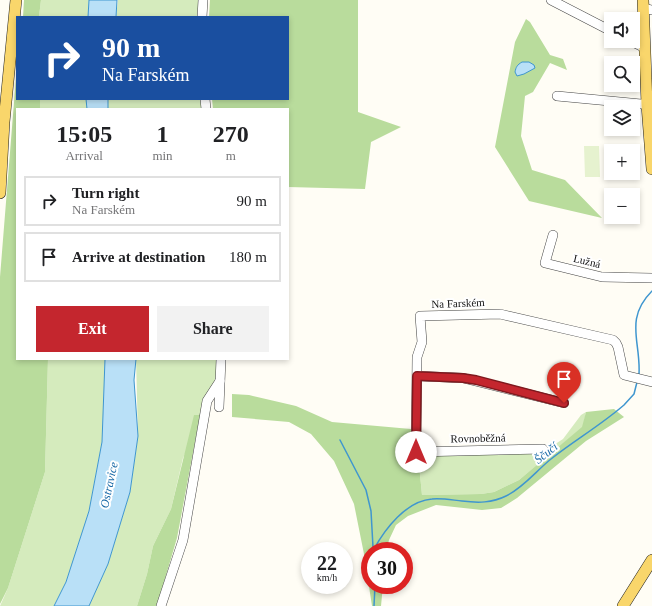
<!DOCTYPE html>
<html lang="en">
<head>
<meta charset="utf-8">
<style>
  :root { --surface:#fff; --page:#f2f2f2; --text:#202124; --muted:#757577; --line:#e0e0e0; --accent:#c4262e }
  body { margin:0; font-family:"Times New Roman",serif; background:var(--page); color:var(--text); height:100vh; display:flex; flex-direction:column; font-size:15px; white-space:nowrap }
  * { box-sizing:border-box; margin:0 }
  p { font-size:13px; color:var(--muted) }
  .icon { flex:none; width:22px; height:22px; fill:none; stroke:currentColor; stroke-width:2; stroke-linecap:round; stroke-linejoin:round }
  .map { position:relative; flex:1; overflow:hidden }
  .drawer { position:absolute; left:16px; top:108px; width:273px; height:252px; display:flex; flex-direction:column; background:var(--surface); border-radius:0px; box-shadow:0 2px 6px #0003 }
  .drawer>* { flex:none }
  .banner { position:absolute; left:16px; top:16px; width:273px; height:84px; border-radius:0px; box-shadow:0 2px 6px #0003; background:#1a4fa0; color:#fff; overflow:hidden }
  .controls { position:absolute; left:604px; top:12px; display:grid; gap:8px }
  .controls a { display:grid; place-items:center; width:36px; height:36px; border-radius:0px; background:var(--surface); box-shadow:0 2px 6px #0003; font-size:20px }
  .speed { position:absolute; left:301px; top:542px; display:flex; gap:8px; font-size:20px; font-weight:700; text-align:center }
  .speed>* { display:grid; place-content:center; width:52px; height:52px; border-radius:50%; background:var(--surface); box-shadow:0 2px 6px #0003; line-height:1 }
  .speed small { font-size:10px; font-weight:400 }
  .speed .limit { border:6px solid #d22; background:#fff; color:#111 }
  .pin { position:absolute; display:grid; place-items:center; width:34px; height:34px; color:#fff; margin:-41px -17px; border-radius:50% 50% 50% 0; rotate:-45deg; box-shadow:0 0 4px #0007 }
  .pin .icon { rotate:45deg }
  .me { position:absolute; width:44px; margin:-22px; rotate:0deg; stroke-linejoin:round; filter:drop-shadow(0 0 3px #0008) }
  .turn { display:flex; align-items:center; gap:14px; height:84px; padding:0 20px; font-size:18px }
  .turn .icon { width:52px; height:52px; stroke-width:2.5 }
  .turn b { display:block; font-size:28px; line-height:34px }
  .eta { display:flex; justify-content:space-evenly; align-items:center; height:68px; text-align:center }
  .eta b { font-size:24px; font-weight:800; line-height:28px }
  .primary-button { display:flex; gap:8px; margin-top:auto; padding:8px 20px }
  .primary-button a { flex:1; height:46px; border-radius:0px; background:var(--accent); color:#fff; font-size:16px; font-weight:800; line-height:46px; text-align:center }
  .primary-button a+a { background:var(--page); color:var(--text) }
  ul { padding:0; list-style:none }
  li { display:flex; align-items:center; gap:12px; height:50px; margin:0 8px 6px; padding:0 12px; border:2px solid var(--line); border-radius:0px }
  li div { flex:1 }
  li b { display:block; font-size:15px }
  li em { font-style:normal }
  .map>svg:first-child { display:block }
  .green { fill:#d5ebbd }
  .forest { fill:#b9dc9c }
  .pitch { fill:#e6f2cf }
  .water { fill:#b9e0f7; stroke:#3f96cf }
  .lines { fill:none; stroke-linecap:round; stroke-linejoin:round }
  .stream { stroke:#3f96cf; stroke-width:1.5 }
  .minor-casing { stroke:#444; stroke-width:10 }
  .major-casing { stroke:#222; stroke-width:12 }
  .minor { stroke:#fff; stroke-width:9 }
  .major { stroke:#f9d66b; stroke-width:11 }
  .route-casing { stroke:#7f191e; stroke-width:10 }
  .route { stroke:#c4262e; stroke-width:7 }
  .labels { text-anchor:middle; stroke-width:4; stroke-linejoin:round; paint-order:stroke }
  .street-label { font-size:11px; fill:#111; stroke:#fff }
  .water-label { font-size:12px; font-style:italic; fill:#1768a6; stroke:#fff }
</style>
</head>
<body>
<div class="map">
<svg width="652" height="606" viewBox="0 0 652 606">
  <rect width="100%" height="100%" fill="#fffdf5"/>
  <g class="green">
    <polygon points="41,0 89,0 88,17 39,17"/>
    <polygon points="118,0 203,0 202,17 116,17"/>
    <rect x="40" y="99" width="47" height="10"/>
    <polygon points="108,99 204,99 205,109 108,109"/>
    <polygon points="48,359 105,359 102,442 89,511 66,582 54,606 0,606 8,588 45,472"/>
    <polygon points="136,359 219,359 220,381 183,458 171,509 153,546 147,574 137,606 89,606 108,564 130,492 138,436"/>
    <polygon points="586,412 583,427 519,480 494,492 481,494 422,495 418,454 546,450 563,439 581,415"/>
  </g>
  <g class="forest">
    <polygon points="24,0 41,0 39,17 23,17"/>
    <polygon points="210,0 358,0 358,112 401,127 371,142 365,189 288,187 288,109 213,109 212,99 288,99 288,17 209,17"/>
    <polygon points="526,19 530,22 550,55 563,59 567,70 550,63 533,92 525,96 521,136 532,170 565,180 602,218 529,201 495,147 515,42"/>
    <polygon points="17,65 17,99 40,99 40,109 17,109 17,359 48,359 45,472 8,588 0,604 0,277"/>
    <polygon points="232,394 249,395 296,406 332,422 411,429 411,454 418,454 422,495 481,494 494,492 519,480 582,427 586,412 614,409 624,417 586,441 517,498 501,508 482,510 436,505 408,516 396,525 389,540 386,551 370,551 370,585 383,585 381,606 372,606 364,554 354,504 334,461 311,434 289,422 232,417"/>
    <polygon points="194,415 200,415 177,538 157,606 137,606 147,574 153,546 171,509"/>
  </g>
  <polygon class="pitch" points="584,146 599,146 600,177 585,177"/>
  <g class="water">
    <polygon points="89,0 117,0 116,17 88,17"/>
    <path d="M522 62H529L534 65 535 68 524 74 517 76 515 72C516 67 517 65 522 62Z"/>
    <polygon points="86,99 108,99 108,109 87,109"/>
    <polygon points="105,359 136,359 134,380 138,436 130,492 108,564 89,606 54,606 66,582 89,511 102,442"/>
  </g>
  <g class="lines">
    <g class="stream">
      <path d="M639 374C641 342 624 319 652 291"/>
      <polyline points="340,440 366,490 371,511 373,547"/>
      <path d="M374 551V549C385 529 406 501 432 499 442 498 452 500 462 501 478 503 492 503 506 496 523 488 536 471 551 459 575 440 601 425 624 405L634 394 637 382"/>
      <polyline points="374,606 375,585"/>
    </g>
    <g class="minor-casing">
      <g id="minor">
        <polyline points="551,0 611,31"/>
        <polyline points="643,8 652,10"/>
        <polyline points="202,17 203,0"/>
        <polyline points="631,41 645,48"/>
        <polyline points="557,96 652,105"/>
        <polyline points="205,99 206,109"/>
        <polyline points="553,235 545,263 602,277 652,278"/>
        <polyline points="417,376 463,378 564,403"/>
        <polyline points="219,407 221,359"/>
        <polyline points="543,449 416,452 417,357 422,342 420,316 500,314 613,340 616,343 618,347 624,375 652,382"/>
        <polyline points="161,606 183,540 207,401 220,381"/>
      </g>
    </g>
    <g class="major-casing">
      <g id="major">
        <polyline points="643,0 647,105 652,169"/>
        <polyline points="0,193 4,122 16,0"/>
        <polyline points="623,606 652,560"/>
      </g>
    </g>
    <use href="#minor" class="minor"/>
    <use href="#major" class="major"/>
  </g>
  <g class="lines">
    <g class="route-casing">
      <polyline id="route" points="416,452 417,376 463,378 476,380 564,403"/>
    </g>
    <use href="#route" class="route"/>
  </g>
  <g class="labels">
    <g class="street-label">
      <text transform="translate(587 261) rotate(13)" y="4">Lužná</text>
      <text transform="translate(458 303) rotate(-2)" y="4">Na Farském</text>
      <text transform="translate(478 438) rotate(-1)" y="4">Rovnoběžná</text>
    </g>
    <g class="water-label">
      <text transform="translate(546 453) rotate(-38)" y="4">Ščučí</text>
      <text transform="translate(109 485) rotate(-78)" y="4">Ostravice</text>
    </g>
  </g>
</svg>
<div class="controls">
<a><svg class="icon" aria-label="sound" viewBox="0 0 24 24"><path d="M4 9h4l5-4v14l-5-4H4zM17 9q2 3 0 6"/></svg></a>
<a><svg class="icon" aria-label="search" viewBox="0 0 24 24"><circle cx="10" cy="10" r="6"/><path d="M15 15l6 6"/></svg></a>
<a><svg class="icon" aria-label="layers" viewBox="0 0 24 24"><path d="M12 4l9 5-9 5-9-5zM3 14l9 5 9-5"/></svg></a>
<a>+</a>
<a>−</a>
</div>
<div class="speed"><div>22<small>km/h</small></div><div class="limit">30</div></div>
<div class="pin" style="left:564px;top:403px;background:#d93025"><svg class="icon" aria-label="arrive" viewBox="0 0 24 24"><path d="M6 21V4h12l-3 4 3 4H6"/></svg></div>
<svg class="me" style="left:416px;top:452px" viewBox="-20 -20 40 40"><circle r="19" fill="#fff"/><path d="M0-13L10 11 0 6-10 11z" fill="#c4262e"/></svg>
<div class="banner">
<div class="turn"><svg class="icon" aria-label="right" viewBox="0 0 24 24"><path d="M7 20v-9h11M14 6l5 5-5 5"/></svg><div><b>90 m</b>Na Farském</div></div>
</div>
<section class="drawer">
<div class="eta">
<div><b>15:05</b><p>Arrival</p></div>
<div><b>1</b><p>min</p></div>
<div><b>270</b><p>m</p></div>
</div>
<ul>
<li><svg class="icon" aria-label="right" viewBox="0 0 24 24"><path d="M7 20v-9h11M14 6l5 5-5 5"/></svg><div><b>Turn right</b><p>Na Farském</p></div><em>90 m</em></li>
<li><svg class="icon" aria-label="arrive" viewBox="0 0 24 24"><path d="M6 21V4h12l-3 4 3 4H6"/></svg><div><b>Arrive at destination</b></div><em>180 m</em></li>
</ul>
<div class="primary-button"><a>Exit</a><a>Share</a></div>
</section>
</div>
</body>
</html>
